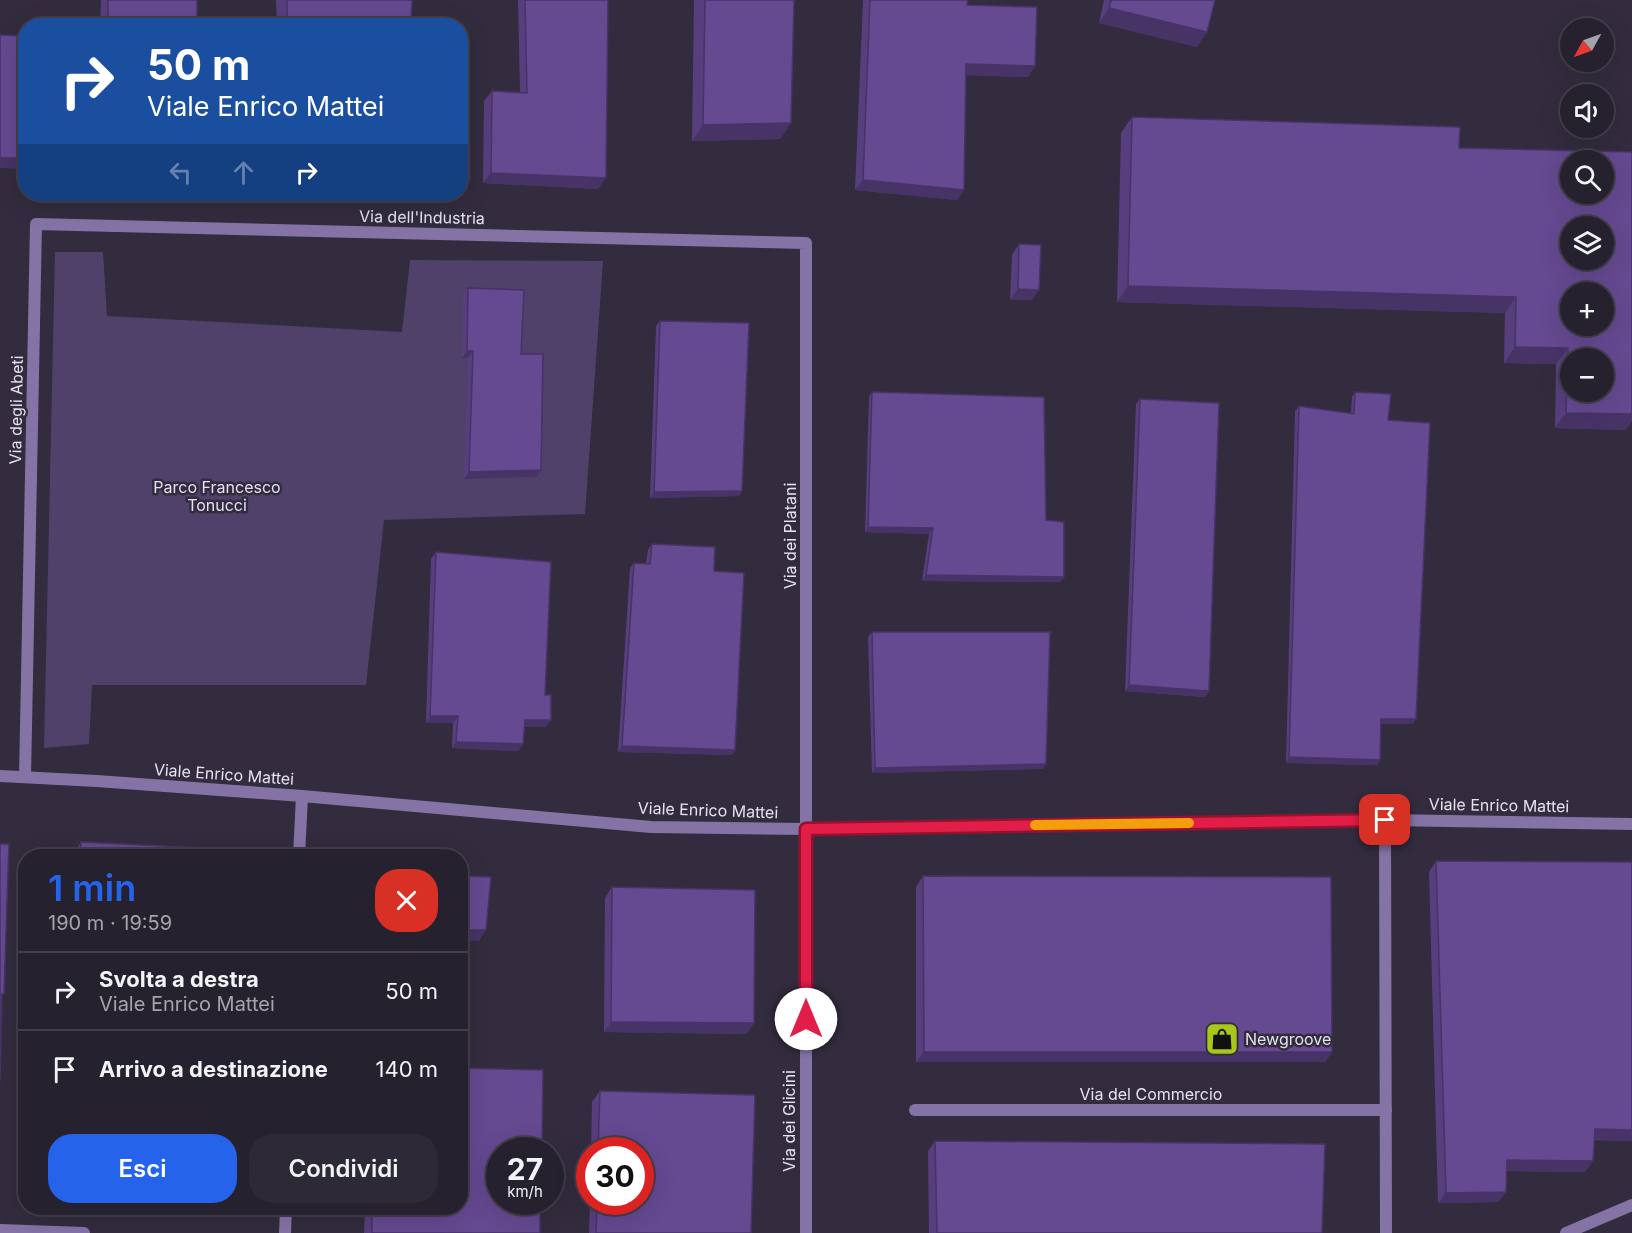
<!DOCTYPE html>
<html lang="it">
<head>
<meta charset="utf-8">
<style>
  :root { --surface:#26212e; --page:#2e2936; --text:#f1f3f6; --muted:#a4a3aa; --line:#423e4a; --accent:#2563eb }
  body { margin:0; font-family:Inter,sans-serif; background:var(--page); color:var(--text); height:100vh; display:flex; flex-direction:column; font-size:22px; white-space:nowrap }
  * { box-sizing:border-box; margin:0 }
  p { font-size:20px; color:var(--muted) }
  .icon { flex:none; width:33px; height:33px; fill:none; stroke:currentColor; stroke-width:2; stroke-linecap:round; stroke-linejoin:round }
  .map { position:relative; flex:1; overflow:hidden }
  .drawer { position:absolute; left:18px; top:849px; width:450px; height:366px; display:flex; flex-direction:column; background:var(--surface); border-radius:24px; box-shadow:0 6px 24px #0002,0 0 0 2px var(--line) }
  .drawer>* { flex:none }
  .hud { position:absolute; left:18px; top:18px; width:450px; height:183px; border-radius:24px; box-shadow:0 6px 24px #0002,0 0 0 2px var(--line); background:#1a4fa0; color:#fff; overflow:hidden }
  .needle { width:39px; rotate:230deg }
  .tools { position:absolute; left:1560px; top:18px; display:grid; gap:12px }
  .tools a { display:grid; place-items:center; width:54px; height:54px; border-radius:50%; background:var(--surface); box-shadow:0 6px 24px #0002,0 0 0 2px var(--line); font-size:30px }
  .speed { position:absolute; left:486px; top:1137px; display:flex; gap:12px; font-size:30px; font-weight:700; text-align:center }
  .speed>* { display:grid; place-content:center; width:78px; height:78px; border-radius:50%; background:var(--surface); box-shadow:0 6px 24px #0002,0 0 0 2px var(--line); line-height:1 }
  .speed small { font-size:15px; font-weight:400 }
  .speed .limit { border:9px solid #d22; background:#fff; color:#111 }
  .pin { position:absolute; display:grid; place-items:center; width:51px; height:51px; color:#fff; margin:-26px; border-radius:12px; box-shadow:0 3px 9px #0006 }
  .me { position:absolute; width:66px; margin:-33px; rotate:0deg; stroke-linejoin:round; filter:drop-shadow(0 0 4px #0008) }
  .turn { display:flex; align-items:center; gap:21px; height:126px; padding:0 30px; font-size:27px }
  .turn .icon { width:78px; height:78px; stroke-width:2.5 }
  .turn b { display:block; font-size:42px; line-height:51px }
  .lanes { display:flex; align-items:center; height:57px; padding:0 30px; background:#0003; justify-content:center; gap:30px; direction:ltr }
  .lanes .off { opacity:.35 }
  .round { display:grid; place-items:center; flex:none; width:63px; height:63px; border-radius:24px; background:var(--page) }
  .headline { display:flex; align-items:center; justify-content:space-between; height:102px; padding:0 30px }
  h1 { font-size:36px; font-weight:600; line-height:45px; color:var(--accent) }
  .button { display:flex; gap:12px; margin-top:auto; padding:12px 30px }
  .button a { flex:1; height:69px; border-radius:24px; background:var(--accent); color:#fff; font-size:24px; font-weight:600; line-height:69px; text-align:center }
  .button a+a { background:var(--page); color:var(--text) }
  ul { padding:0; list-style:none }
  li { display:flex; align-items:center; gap:18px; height:78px; padding:0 30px; border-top:2px solid var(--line) }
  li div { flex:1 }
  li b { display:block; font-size:22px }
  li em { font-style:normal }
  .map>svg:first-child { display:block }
  .green { fill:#50416a }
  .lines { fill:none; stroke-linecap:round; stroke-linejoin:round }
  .minor { stroke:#8573a6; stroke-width:12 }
  .tertiary { stroke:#8573a6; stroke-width:12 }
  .wall { fill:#573f7d }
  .shaded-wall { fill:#473366 }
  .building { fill:#654991; stroke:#473366; stroke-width:1.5; fill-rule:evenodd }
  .route-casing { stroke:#92132f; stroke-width:15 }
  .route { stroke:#e11d48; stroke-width:10 }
  .slow { stroke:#f59e0b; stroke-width:10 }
  .labels { text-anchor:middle; stroke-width:5; stroke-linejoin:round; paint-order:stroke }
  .street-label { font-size:16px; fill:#e5e1ed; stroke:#322c3e }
  .park-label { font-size:16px; fill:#e5dff4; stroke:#322c3e }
  .poi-label { font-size:16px; fill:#e5e1ed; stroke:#322c3e; text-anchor:start }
</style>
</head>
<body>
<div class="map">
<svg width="1632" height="1233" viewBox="0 0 1632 1233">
  <rect width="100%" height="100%" fill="#322c3e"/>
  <polygon class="green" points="55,252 103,252 107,316 402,332 410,260 603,261 585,514 384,520 366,685 92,685 89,744 44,748"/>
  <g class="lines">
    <g class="minor">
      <polyline points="25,777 36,224 806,243 806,1233"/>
      <polyline points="1385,820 1386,1233"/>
      <polyline points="915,1110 1386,1110"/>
      <polyline points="0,1230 84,1233"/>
      <polyline points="1566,1233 1632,1205"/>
    </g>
    <g class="tertiary">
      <polyline points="0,776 97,781 302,796 651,827 806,829 1385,820 1632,824"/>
      <polyline points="299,856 302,796"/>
      <polyline points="285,1233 286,1208"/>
    </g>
  </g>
  <g class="wall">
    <polygon points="101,0 197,0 197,26 100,26"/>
    <polygon points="276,0 412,0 411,26 277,26"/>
    <polygon points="518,0 608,0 598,189 483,183 484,101 492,91 520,92"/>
    <polygon points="694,0 794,0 791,123 780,139 692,141"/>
    <polygon points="863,0 968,0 967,5 1035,66 1028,77 966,75 964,190 957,200 855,190"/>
    <polygon points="1104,0 1215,0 1197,47 1099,23"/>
    <polygon points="1132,117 1459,148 1626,430 1555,428 1556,364 1504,363 1505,313 1117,302 1121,133"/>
    <polygon points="1019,244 1032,300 1010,300 1012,255"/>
    <polygon points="468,288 521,354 541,470 537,477 464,479 468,358 462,358 463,295"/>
    <polygon points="660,321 742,491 739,496 650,498 656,326"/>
    <polygon points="872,392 1046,520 1064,577 1060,582 922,581 929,534 865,532 869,397"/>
    <polygon points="1355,392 1388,420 1413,724 1381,724 1380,760 1377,765 1286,763 1295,411 1299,406 1351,413 1352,397"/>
    <polygon points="1140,399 1209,691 1205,697 1125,691 1136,404"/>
    <polygon points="652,544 714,571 732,755 618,752 630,568 634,563 646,564 648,550"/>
    <polygon points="436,552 545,695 546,727 524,727 523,744 518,751 452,748 453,723 426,723 431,559"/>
    <polygon points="872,632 1046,764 1042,769 872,773 868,637"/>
    <polygon points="81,842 243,856 76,856 77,848"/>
    <polygon points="1436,861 1632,862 1632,1141 1594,1140 1593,1161 1585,1172 1506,1171 1506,1192 1498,1202 1438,1203 1429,872"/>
    <polygon points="923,876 1332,1052 1325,1062 916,1062 916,887"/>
    <polygon points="612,887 754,1023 746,1034 604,1032 605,898"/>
    <polygon points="600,1091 751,1233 589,1233 590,1199 590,1202 640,1202 640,1150 591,1150 592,1102"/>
    <polygon points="935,1141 1322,1233 929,1233 928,1151"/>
    <polygon points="365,1208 460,1208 540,1233 364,1233"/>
  </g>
  <g class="shaded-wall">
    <polygon points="1109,8 1207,32 1197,47 1099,23"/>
    <polygon points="966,64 1035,66 1028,77 959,75"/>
    <polygon points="791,123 780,139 692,141 703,125"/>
    <polygon points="0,158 26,158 26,164 22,169 0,168"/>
    <polygon points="491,173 606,178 598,189 483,183"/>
    <polygon points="863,180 964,190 957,200 855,190"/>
    <polygon points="1128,286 1516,297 1505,313 1117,302"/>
    <polygon points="1018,289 1039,290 1032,300 1010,300"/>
    <polygon points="1515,347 1568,348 1556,364 1504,363"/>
    <polygon points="467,351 473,351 468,358 462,358"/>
    <polygon points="1566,413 1632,414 1632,421 1626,430 1555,428"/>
    <polygon points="541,470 537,477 464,479 469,472"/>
    <polygon points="742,491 739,496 650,498 654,492"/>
    <polygon points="868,527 933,528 929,534 865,532"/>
    <polygon points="926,575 1064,577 1060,582 922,581"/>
    <polygon points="1129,685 1209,691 1205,697 1125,691"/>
    <polygon points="430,716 458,716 453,723 426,723"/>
    <polygon points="1381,719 1416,719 1413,724 1377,724"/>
    <polygon points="525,720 551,720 546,727 520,727"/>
    <polygon points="456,742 523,744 518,751 452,748"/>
    <polygon points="622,746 735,750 732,755 618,752"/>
    <polygon points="1289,757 1380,760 1377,765 1286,763"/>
    <polygon points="1046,764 1042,769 872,773 875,768"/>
    <polygon points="460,930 486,930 479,941 460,941"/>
    <polygon points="611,1022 754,1023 746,1034 604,1032"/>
    <polygon points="924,1052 1332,1052 1325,1062 916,1062"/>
    <polygon points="1595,1129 1632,1130 1632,1141 1587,1139"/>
    <polygon points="1507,1160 1593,1161 1585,1172 1499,1171"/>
    <polygon points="1506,1192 1498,1202 1438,1203 1446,1193"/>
  </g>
  <g class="building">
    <rect x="108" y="0" width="89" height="26"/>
    <polygon points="287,0 412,0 411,26 287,26"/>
    <polygon points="525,0 608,0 606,178 491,173 492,91 527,93"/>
    <polygon points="705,0 794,0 791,123 703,125"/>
    <polygon points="870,0 968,0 967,5 1037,7 1035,66 966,64 964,190 863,180"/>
    <polygon points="1111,0 1215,0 1207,32 1109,8"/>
    <polygon points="0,35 26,36 26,158 0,158"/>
    <path d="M1132 117 1460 127 1459 148 1632 152V414L1566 413 1568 348 1515 347 1516 297 1128 286ZM1570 160H1604V194H1570ZM1570 226H1604V260H1570ZM1570 292H1604V326H1570ZM1570 358H1604V392H1570Z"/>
    <polygon points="1019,244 1041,245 1039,290 1018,289"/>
    <polygon points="468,288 524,290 521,354 543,354 541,470 469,472 473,351 467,351"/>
    <polygon points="660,321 749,323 742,491 654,492"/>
    <polygon points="872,392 1044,397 1046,520 1064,522 1064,577 926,575 933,528 868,527"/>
    <polygon points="1355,392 1391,394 1388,420 1430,423 1416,719 1381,719 1380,760 1289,757 1299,406 1354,414"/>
    <polygon points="1140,399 1219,403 1209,691 1129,685"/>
    <polygon points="652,544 715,547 714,571 744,573 735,750 622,746 634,563 650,564"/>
    <polygon points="436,552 551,562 545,695 551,695 551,720 525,720 523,744 456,742 458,716 430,716"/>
    <polygon points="872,632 1050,632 1046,764 875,768"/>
    <polygon points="81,842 243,850 243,856 80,856"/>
    <polygon points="0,844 9,844 4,994 2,994 0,1081"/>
    <polygon points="1436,861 1632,862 1632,1130 1595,1129 1593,1161 1507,1160 1506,1192 1446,1193"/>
    <polygon points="460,876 491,877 486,930 460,930"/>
    <polygon points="923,876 1331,877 1332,1052 924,1052"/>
    <polygon points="612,887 755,890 754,1023 611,1022"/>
    <polygon points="460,1068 543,1070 542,1150 500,1150 500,1202 540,1202 540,1233 372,1233 372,1208 460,1208"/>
    <polygon points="600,1091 755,1095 751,1233 596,1233 597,1202 640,1202 640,1150 598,1150"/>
    <polygon points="935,1141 1325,1144 1322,1233 937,1233"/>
  </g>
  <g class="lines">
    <g class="route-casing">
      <polyline id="route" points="806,1019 806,829 1385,820"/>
    </g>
    <use href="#route" class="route"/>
    <polyline class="slow" points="1035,825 1189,823"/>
  </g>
  <defs>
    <g id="shop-square" transform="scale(1.725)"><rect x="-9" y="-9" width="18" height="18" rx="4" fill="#a9c71b" stroke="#322c3e"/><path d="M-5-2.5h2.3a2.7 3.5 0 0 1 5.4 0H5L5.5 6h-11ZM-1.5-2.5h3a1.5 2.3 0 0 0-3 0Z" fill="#111"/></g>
  </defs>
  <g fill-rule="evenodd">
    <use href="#shop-square" x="1222" y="1039"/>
  </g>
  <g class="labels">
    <g class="street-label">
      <text transform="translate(422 217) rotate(1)" y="6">Via dell'Industria</text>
      <text transform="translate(16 410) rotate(-89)" y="6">Via degli Abeti</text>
      <text transform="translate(790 536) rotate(-90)" y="6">Via dei Platani</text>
      <text transform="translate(224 774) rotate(4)" y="6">Viale Enrico Mattei</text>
      <text transform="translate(1499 805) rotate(1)" y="6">Viale Enrico Mattei</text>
      <text transform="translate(708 810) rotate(2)" y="6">Viale Enrico Mattei</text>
      <text x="1151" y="1100">Via del Commercio</text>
      <text transform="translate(789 1121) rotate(-90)" y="6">Via dei Glicini</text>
    </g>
    <g class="park-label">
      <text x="217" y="493">Parco Francesco<tspan x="217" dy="18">Tonucci</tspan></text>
    </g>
    <g class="poi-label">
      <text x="1245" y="1045">Newgroove</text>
    </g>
  </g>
</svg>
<div class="tools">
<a><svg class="needle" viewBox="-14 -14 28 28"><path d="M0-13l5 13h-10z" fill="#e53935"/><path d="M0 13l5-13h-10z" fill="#a4a3aa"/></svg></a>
<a><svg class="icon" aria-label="sound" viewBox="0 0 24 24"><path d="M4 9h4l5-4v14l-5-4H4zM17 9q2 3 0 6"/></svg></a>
<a><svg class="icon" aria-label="search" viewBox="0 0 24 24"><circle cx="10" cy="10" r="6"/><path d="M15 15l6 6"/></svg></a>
<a><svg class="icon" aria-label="layers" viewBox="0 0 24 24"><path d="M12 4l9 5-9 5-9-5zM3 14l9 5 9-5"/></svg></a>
<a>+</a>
<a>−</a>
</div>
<div class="speed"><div>27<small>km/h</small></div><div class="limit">30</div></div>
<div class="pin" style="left:1385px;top:820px;background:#d93025"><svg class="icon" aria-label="arrive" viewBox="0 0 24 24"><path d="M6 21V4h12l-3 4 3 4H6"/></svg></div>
<svg class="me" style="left:806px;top:1019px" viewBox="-20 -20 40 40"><circle r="19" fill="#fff"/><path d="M0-13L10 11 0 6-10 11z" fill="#e11d48"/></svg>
<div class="hud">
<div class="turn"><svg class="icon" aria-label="right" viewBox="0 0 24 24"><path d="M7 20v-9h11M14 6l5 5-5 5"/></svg><div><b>50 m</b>Viale Enrico Mattei</div></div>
<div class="lanes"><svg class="icon off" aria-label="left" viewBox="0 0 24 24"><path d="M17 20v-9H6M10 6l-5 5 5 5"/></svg><svg class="icon off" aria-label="ahead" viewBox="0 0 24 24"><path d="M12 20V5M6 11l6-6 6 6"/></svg><svg class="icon" aria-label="right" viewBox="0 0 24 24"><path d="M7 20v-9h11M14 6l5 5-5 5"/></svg></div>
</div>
<section class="drawer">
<div class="headline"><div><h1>1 min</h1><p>190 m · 19:59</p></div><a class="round" style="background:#d93025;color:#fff"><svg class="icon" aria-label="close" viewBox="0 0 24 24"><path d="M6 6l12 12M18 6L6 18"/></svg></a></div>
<ul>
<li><svg class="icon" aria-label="right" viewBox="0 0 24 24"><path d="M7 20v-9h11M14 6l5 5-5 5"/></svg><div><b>Svolta a destra</b><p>Viale Enrico Mattei</p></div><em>50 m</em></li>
<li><svg class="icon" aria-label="arrive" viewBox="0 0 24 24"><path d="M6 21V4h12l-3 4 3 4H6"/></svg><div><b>Arrivo a destinazione</b></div><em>140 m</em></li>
</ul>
<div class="button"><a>Esci</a><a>Condividi</a></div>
</section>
</div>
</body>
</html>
